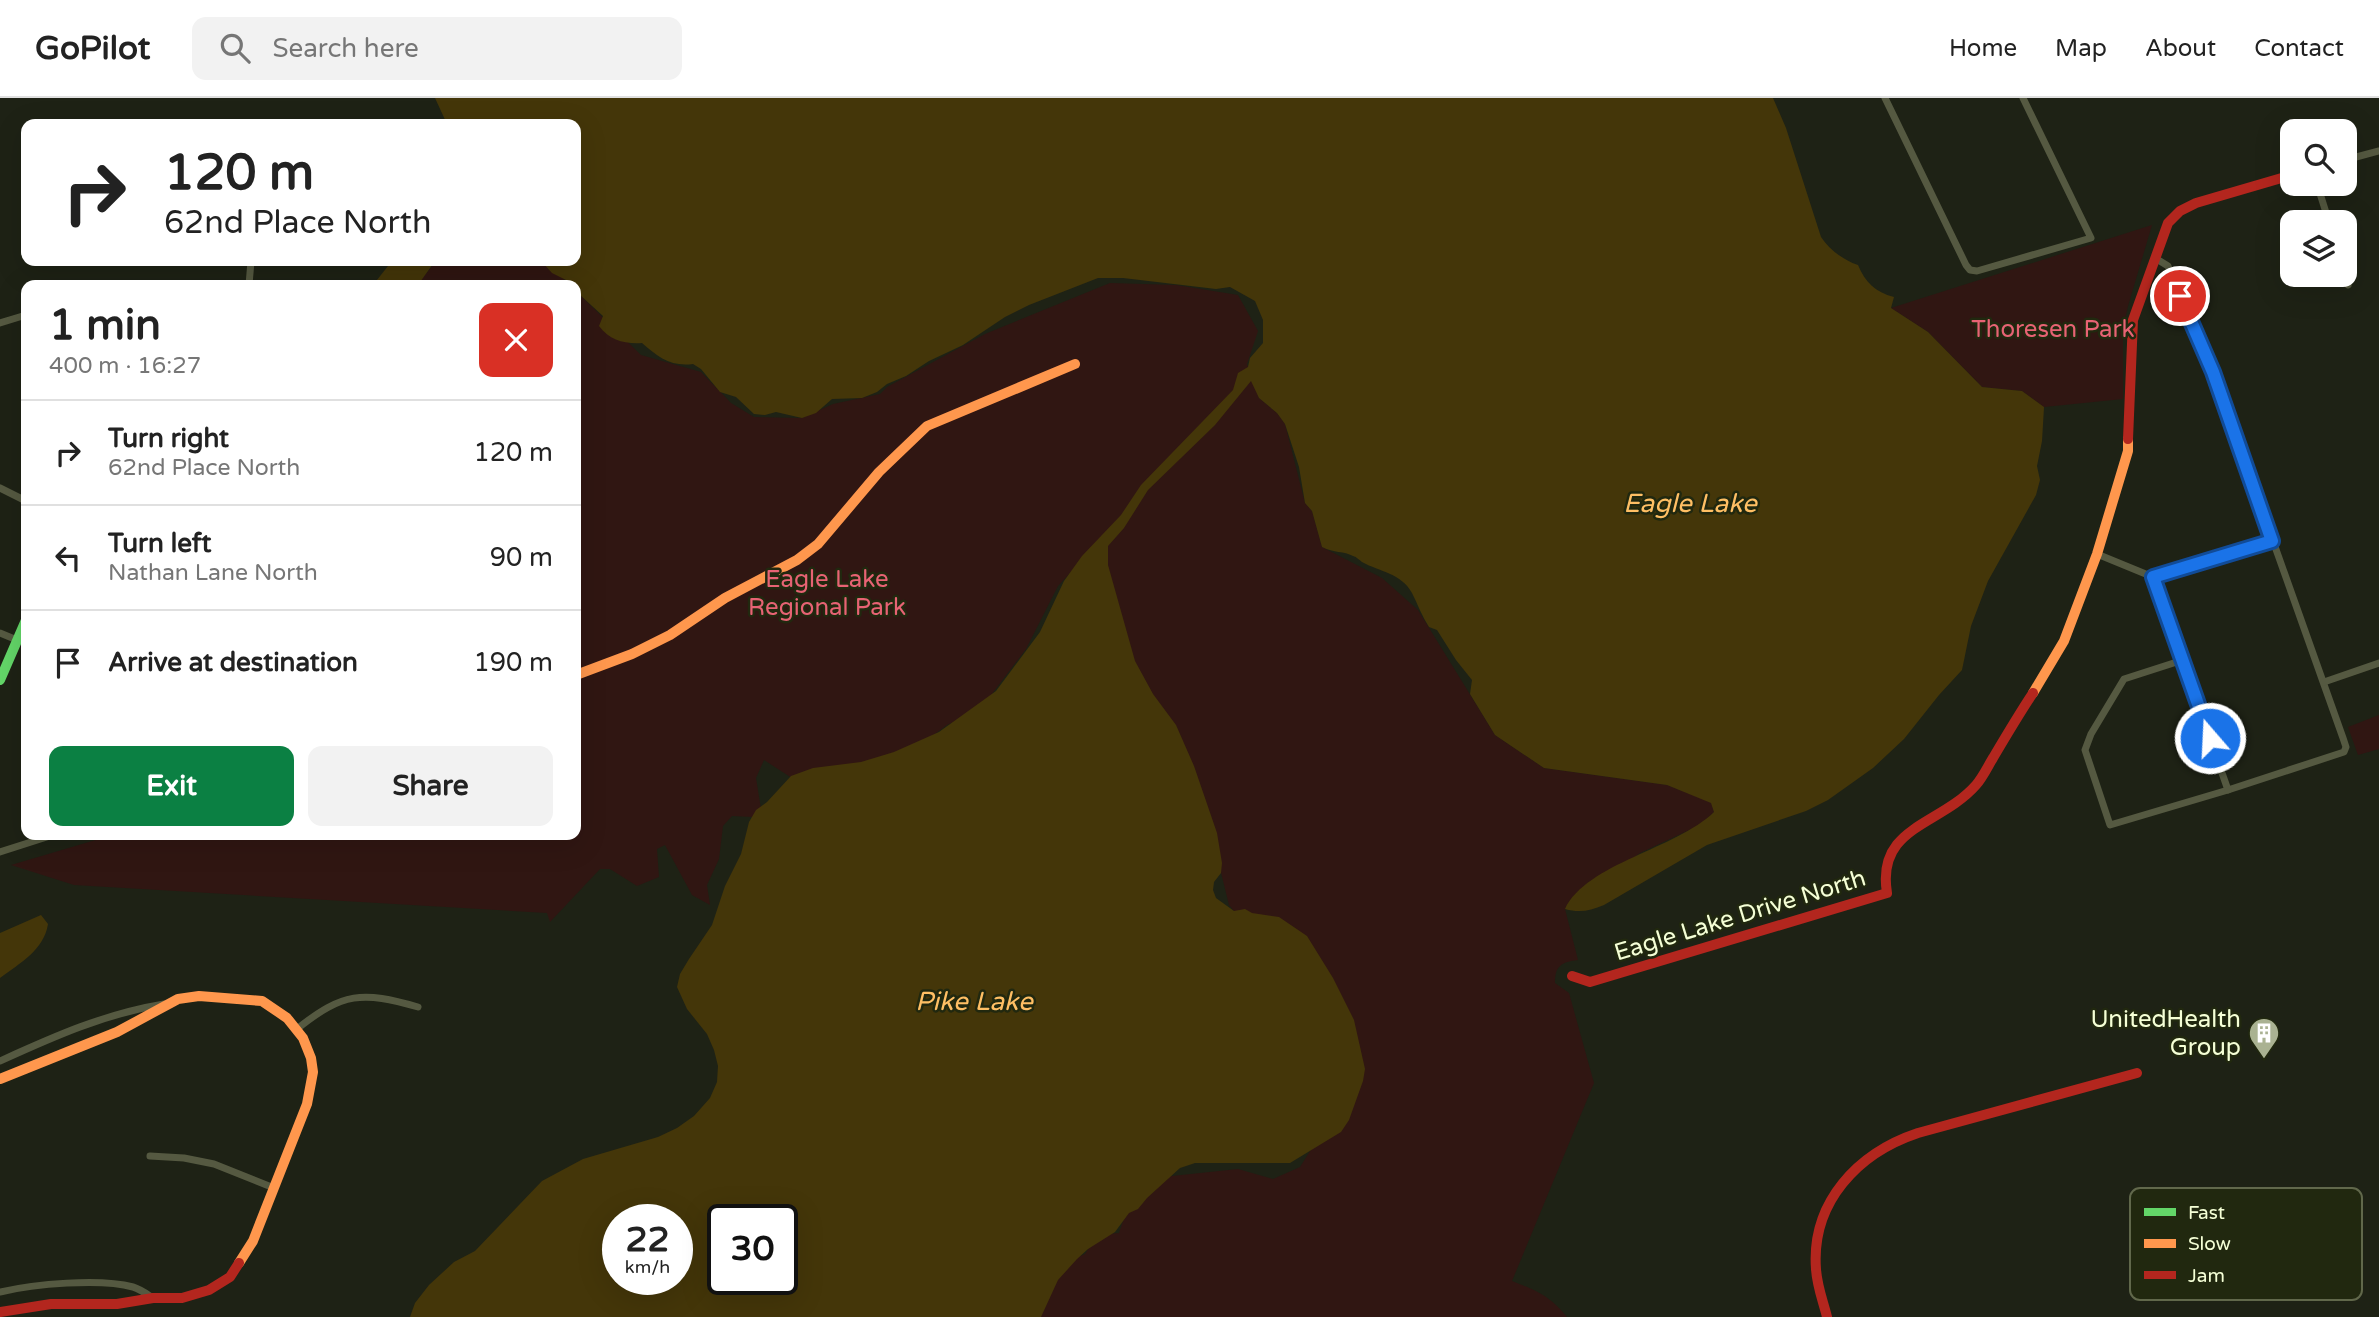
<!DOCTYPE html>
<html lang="en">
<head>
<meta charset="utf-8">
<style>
  :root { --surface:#fff; --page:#f2f2f2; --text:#222; --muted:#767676; --line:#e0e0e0; --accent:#0b8043 }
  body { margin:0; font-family:"Varela Round",sans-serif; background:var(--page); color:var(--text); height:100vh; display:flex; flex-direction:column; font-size:26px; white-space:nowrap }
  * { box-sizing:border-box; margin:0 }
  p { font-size:23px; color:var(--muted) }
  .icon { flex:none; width:38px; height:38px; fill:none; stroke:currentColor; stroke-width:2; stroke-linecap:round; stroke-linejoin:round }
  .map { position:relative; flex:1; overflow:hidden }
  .side { position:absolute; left:21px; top:182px; width:560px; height:560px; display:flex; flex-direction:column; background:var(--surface); border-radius:14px; box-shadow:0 7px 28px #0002 }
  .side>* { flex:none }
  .guide { position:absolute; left:21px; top:21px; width:560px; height:147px; border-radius:14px; box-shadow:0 7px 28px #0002; background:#fff; color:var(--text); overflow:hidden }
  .fabs { position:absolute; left:2280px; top:21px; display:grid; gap:14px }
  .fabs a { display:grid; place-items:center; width:77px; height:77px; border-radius:14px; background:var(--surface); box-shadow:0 7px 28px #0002; font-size:35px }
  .speed { position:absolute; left:602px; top:1106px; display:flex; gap:14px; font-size:35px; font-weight:700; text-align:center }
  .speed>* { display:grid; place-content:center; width:91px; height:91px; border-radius:50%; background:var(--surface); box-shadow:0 7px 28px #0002; line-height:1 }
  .speed small { font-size:18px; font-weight:400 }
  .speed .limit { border:4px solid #111; border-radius:10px; background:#fff; color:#111 }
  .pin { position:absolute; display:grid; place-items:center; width:60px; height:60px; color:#fff; margin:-30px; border:4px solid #fff; border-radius:50%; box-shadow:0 2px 7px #0007 }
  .me { position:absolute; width:77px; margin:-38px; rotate:341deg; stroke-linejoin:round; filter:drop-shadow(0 0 5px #0008) }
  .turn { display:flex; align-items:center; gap:24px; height:147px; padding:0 28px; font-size:32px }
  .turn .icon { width:91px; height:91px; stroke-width:2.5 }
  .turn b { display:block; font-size:49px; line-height:60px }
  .round { display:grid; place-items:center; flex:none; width:74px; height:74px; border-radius:14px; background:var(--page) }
  .headline { display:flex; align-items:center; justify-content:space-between; height:119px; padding:0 28px }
  h1 { font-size:42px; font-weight:700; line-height:52px }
  .button { display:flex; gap:14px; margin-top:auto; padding:14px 28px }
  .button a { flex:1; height:80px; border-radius:14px; background:var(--accent); color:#fff; font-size:28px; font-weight:700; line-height:80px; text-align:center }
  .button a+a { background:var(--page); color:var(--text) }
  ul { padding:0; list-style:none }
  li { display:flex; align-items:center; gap:21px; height:105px; padding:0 28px; border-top:2px solid var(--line) }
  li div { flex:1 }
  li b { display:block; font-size:26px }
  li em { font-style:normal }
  header { display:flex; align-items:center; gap:42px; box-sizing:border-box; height:98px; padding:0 35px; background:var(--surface); border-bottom:2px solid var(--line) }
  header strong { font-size:33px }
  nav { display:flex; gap:38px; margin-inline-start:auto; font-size:24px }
  .search { width:490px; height:63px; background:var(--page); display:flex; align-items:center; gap:18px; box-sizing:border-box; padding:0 24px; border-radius:14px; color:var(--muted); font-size:26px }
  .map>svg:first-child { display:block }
  .green { fill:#301612 }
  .water { fill:#443609; fill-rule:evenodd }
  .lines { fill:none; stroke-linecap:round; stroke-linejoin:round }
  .street { stroke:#555941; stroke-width:7 }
  .fast { stroke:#63d668; stroke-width:10 }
  .slow { stroke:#ff974d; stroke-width:10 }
  .jam { stroke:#b3261e; stroke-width:10 }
  .route-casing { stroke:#114b97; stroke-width:18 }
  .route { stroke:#1a73e8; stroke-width:12 }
  .labels { text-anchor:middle; stroke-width:5; stroke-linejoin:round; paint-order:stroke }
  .park-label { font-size:24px; fill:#e76374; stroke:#21280f }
  .street-label { font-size:24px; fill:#f5ffd6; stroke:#21280f }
  .poi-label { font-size:24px; fill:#f5ffd6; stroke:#21280f; text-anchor:end }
  .water-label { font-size:26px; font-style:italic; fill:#ffbf64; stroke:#21280f }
  .key { fill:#21280f; stroke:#61684b; stroke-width:2 }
  .key-label { font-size:19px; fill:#f5ffd6 }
</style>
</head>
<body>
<header>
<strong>GoPilot</strong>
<div class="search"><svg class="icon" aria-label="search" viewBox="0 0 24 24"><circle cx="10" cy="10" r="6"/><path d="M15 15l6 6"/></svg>Search here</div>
<nav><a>Home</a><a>Map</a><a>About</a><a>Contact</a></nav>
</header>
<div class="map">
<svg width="2379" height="1219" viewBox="0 0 2379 1219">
  <rect width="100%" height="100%" fill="#1e2215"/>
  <g class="green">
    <polygon points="2152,127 2128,208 2123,231 2123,301 2044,309 2022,293 1982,289 1928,234 1891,210"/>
    <polygon points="436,163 545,163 570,187 417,187"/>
    <path d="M1110 185 1176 187 1238 197 1258 233 1247 266 1259 300 1277 315 1285 326 1305 405 1312 413 1322 449 1382 480 1418 512 1495 637 1544 670 1667 687 1711 704 1714 714 1700 727 1640 755 1565 811 1578 862C1561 864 1555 868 1555 885L1569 895 1594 985 1512 1183C1537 1193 1550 1198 1567 1219H1024L1055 1169 1085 1156 1097 1137 1119 1135 1130 1102 1153 1080 1238 1071 1273 1081 1300 1069 1331 1020 1239 819 1229 807 1212 738 1071 474 1058 488 1026 551 979 613 947 627 895 666 812 693 764 662 756 680 761 711 753 719 732 718 723 728 719 761 707 787 710 807 692 797 665 747 657 751 659 779 637 788 610 771H600L550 824 547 815 74 787 11 767 99 741 97 737H576V193L641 257 701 274 731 305 754 319 802 320 833 306 880 296 887 289 985 236Z"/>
    <polygon points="2379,617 2379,651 2358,657 2348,629"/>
  </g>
  <g class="water">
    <path d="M435 0H1773L1786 30 1821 139C1830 152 1843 162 1858 167 1865 184 1875 194 1894 199L1891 210 1928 234 1982 289 2022 293 2044 309 2042 343 2037 368 2040 382 2036 397 1988 483 1971 528 1962 572 1939 597 1904 641 1873 670 1828 702 1806 713 1707 747 1604 807C1590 813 1579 815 1565 811 1587 765 1676 751 1714 714L1711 705 1667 687 1544 670 1495 637 1470 596 1472 582 1456 562 1437 532 1429 529C1422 518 1418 507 1412 495 1401 475 1380 474 1362 464 1359 462 1357 459 1353 458 1344 453 1334 455 1322 449L1312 413 1305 405 1299 369 1285 326 1277 315 1259 300 1251 283 1215 327 1148 392 1124 430 1108 448V467L1135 563 1153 596 1176 627 1194 668 1217 735 1222 765 1221 775 1214 784 1213 792 1216 800 1234 813 1245 811 1252 815 1279 819 1307 838 1333 880 1354 922 1365 971 1363 983 1349 1022 1341 1034 1290 1065H1195L1180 1070 1147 1100 1138 1111 1129 1115 1115 1134 1088 1151 1077 1161 1058 1182 1041 1219H410L415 1205 429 1187 454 1164 475 1153 542 1083 583 1061 658 1039 677 1030 694 1018 710 1000 717 984 718 968 714 952 707 936 687 911 677 889 680 876 689 861 712 827 725 788 741 756 749 724 756 712 767 704 791 678 813 670 861 664 894 654 939 634 996 593 1040 534 1064 483 1082 458 1121 417 1141 387 1233 292 1238 275 1248 269 1250 260 1263 245V222L1255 203 1230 189 1216 191 1123 180H1098L1029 207 1005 219 963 247 929 263 906 278 887 286 877 294 862 300 832 301 816 315 802 320 776 314 765 317 754 316 736 299 720 294 701 271 693 266C671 269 658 259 642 245 625 246 610 243 599 228L603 218 580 197 576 187 552 175 541 163H576V26H447ZM618 1122H677V1181H618ZM723 1122H782V1181H723Z"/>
    <polygon points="392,163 435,163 418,187 373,187"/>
    <path d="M41 817 48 826C44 852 20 865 0 880V835Z"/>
  </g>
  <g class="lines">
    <g class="street">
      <polyline points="1885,0 1966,167 1970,172 1977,173 2091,140 2023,0"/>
      <polyline points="2345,62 2379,53"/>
      <polyline points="2317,86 2329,124"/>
      <polyline points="2155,160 2168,168 2189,222 2213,274 2343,640 2346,649 2344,654 2228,692 2110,727 2085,652 2091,636 2124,581 2183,562"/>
      <polyline points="2344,177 2348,187"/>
      <polyline points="249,187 251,163"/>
      <polyline points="0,225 26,217"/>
      <polyline points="0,390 26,403"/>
      <polyline points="2097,456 2153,479 2228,692"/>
      <polyline points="2153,479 2272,443"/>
      <polyline points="0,535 17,542"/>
      <polyline points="2324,584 2379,565"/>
      <polyline points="0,754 53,737"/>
      <path d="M297 931C343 894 362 893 418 909"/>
      <path d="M0 963C55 938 104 916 164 906"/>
      <polyline points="150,1058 184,1060 214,1066 274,1090"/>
      <path d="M0 1194C34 1186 100 1180 133 1189 140 1191 147 1196 153 1200"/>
    </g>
    <polyline class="fast" points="0,582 26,522"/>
    <g class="slow">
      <polyline points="576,577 632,556 670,537 725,500 797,462 818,446 879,374 927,328 1075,266"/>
      <polyline points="2033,595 2064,543 2097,456 2128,353 2128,341"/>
      <polyline points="0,981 117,934 178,901 199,898 262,903 287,920 303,940 311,960 313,974 307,1006 253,1143 239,1165"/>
    </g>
    <g class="jam">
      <polyline points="2128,341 2133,222 2168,125 2180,113 2196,105 2292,77"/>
      <path d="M1572 878 1590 884 1887 795C1876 728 1940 728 1976 687 1983 679 1988 668 1993 660 2006 638 2019 616 2033 595"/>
      <polyline points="0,1214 51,1206 117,1206 153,1200 182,1200 209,1192 230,1179 239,1165"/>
      <path d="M1827 1219C1823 1203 1817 1188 1816 1171 1811 1104 1858 1055 1918 1035L2137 975"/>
    </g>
  </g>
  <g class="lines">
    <g class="route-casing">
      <polyline id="route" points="2180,198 2213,274 2272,443 2153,479 2210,640"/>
    </g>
    <use href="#route" class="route"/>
  </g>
  <defs>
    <g id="building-pin" transform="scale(1.575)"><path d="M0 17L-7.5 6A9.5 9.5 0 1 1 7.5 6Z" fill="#aab292" stroke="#21280f"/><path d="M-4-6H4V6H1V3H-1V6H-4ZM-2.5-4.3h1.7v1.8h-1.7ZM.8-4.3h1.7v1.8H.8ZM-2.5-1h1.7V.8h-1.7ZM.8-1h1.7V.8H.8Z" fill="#fff"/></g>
  </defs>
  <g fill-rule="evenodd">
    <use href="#building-pin" x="2264" y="935"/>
  </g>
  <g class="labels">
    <g class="park-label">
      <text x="2053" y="239">Thoresen Park</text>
      <text x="827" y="489">Eagle Lake<tspan x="827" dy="28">Regional Park</tspan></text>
    </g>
    <g class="street-label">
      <text transform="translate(1740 817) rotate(-17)" y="8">Eagle Lake Drive North</text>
    </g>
    <g class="poi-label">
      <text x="2241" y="929">UnitedHealth<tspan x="2241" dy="28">Group</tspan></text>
    </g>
    <g class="water-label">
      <text x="1690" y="414">Eagle Lake</text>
      <text x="974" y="912">Pike Lake</text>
    </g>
  </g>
  <rect x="2130" y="1090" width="232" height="112" rx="10" class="key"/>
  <rect x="2144" y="1110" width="32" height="8" fill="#63d668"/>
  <rect x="2144" y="1141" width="32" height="9" fill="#ff974d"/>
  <rect x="2144" y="1173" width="32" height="8" fill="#b3261e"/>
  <g class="key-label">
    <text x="2188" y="1121">Fast</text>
    <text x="2188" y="1152">Slow</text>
    <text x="2188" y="1184">Jam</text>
  </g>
</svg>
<div class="fabs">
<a><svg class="icon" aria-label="search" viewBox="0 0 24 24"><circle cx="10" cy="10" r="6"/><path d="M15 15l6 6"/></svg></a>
<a><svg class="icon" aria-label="layers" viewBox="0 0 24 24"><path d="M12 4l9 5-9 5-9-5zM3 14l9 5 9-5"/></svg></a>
</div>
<div class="speed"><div>22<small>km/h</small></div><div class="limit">30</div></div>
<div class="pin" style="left:2180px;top:198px;background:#d93025"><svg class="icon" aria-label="arrive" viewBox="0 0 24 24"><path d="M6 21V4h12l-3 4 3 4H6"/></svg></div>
<svg class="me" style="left:2210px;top:640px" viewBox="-20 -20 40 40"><circle r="17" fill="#1a73e8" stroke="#fff" stroke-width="3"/><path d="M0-11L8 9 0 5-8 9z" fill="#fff"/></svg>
<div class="guide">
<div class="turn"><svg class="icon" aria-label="right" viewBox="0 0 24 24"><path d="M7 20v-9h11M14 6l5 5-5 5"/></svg><div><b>120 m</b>62nd Place North</div></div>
</div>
<section class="side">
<div class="headline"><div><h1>1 min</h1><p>400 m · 16:27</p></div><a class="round" style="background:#d93025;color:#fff"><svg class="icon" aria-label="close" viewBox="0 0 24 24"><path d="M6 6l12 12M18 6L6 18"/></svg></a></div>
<ul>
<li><svg class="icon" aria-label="right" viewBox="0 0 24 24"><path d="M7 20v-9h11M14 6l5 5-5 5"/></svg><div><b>Turn right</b><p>62nd Place North</p></div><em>120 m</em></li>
<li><svg class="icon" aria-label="left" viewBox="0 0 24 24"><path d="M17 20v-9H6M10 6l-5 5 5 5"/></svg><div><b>Turn left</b><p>Nathan Lane North</p></div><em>90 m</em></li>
<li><svg class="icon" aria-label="arrive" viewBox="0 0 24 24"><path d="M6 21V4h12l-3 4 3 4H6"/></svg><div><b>Arrive at destination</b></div><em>190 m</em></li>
</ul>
<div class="button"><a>Exit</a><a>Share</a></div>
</section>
</div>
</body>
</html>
